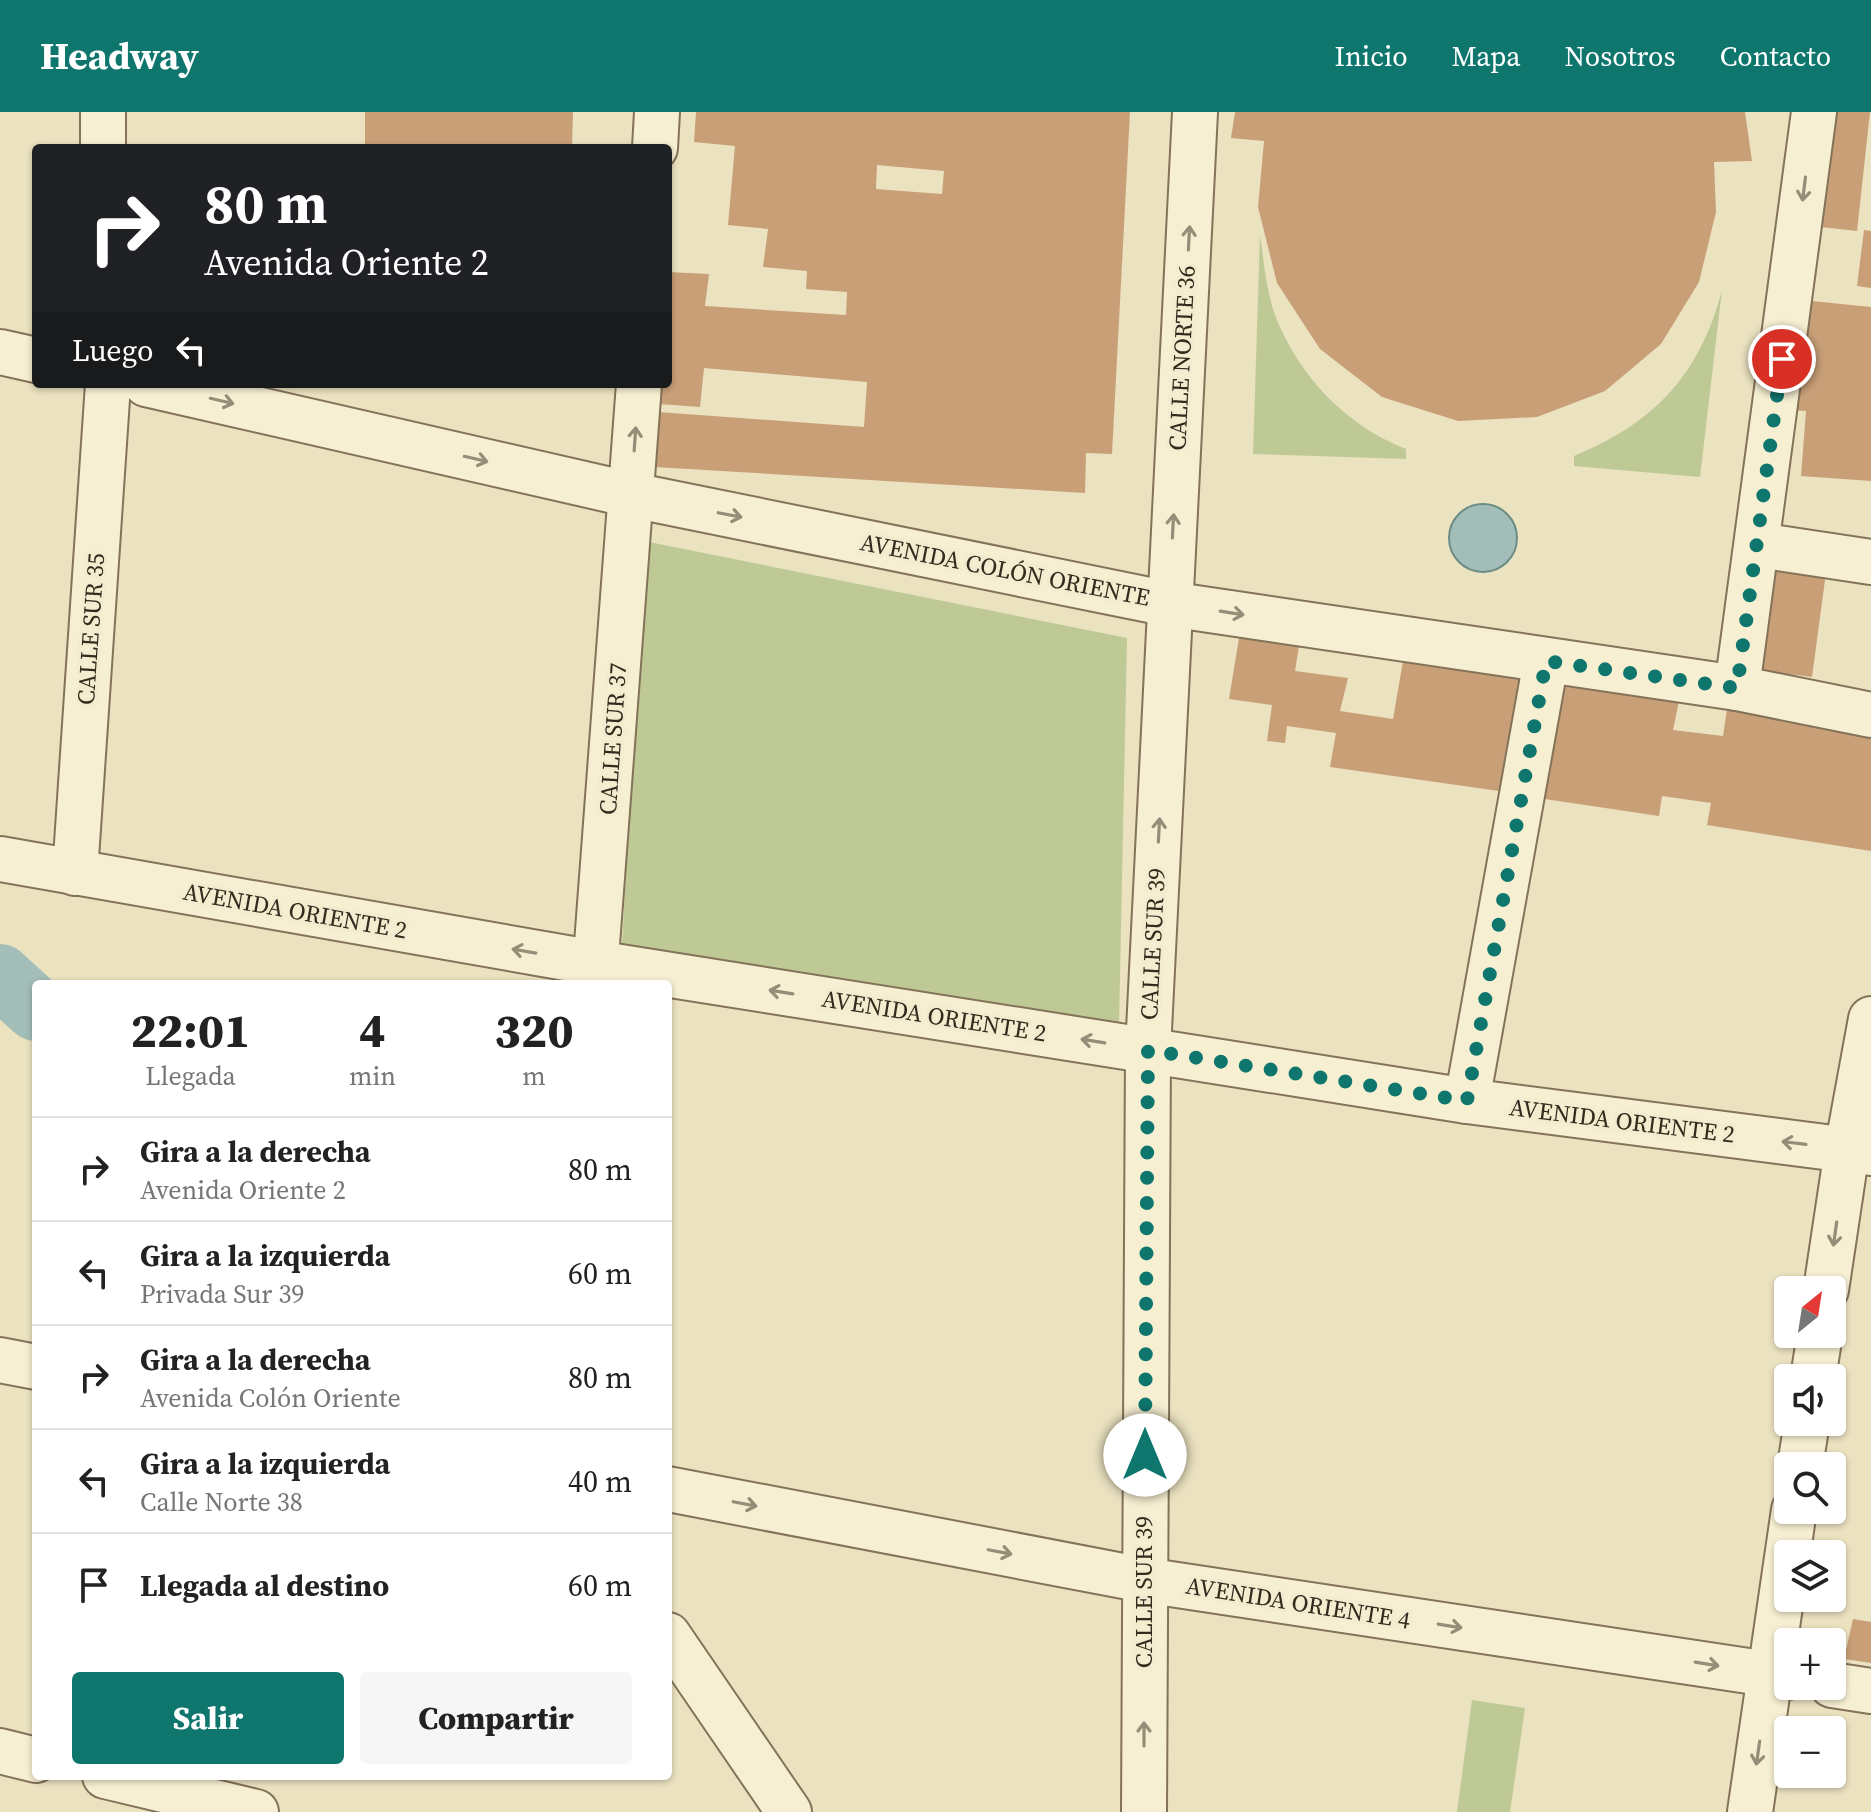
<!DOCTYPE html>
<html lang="es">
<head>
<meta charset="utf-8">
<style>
  :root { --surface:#fff; --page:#f6f6f6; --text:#222; --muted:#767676; --line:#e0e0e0; --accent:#0f766e }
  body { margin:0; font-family:"Source Serif 4",serif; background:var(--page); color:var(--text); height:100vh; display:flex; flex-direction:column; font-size:30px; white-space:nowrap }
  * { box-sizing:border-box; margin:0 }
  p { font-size:26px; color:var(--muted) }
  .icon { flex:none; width:44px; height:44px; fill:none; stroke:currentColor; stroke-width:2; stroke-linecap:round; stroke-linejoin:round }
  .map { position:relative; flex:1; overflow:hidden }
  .side { position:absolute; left:32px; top:868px; width:640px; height:800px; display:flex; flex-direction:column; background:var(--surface); border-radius:8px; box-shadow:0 2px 6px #0004 }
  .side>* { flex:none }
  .hud { position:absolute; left:32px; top:32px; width:640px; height:244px; border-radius:8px; box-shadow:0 2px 6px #0004; background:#202124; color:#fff; overflow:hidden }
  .needle { width:52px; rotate:30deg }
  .fabs { position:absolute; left:1774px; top:1164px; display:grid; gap:16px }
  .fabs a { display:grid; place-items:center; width:72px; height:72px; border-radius:8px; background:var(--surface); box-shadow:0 2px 6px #0004; font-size:40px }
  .pin { position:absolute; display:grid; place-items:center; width:68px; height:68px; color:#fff; margin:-34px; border:4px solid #fff; border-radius:50%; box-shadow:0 2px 8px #0007 }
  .me { position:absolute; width:88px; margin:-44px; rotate:0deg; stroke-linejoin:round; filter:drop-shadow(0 0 6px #0008) }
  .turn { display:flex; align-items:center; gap:28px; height:168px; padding:0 40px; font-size:36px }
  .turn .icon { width:104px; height:104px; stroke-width:2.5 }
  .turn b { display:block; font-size:56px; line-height:68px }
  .then { display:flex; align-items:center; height:76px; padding:0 40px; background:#0003; gap:16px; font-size:30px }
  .eta { display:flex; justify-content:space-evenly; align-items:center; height:136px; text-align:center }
  .eta b { font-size:48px; font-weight:800; line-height:56px }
  .action { display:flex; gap:16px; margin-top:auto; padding:16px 40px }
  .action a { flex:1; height:92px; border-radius:8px; background:var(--accent); color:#fff; font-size:32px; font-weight:800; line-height:92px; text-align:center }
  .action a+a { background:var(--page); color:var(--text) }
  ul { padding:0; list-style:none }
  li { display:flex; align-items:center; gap:24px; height:104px; padding:0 40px; border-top:2px solid var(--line) }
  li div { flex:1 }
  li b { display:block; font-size:30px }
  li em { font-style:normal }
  header { display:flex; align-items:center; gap:48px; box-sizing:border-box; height:112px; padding:0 40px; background:var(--accent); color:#fff }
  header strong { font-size:38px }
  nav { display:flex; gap:44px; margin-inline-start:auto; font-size:28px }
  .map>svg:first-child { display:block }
  .green { fill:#bec995 }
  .water { fill:#a3beb8; stroke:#6b8b85; stroke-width:2 }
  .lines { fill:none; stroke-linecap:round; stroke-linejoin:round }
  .river { stroke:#a3beb8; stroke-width:64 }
  .building { fill:#c89f77; fill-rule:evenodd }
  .minor-casing { stroke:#837359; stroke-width:48 }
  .minor { stroke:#f7efd2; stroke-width:44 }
  .oneway { stroke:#968c78 }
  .route { stroke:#0f766e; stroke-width:14; stroke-dasharray:0 25.2 }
  .labels { text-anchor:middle; stroke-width:7; stroke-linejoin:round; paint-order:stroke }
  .street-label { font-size:24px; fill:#342a1d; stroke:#f3eccf }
</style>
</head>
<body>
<header>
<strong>Headway</strong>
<nav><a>Inicio</a><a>Mapa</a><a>Nosotros</a><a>Contacto</a></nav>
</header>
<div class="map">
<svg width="1871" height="1700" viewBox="0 0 1871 1700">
  <rect width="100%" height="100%" fill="#ebe2c0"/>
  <g class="green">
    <path d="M1260 123C1264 150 1266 178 1275 203 1298 263 1346 314 1406 337V347L1253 342Z"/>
    <path d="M1722 178 1700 365 1574 354V344C1655 311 1700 262 1722 178Z"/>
    <polygon points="644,429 1127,526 1119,913 622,833"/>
    <polygon points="1472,1588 1525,1596 1510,1700 1457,1700"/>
  </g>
  <circle class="water" cx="1483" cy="426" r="34"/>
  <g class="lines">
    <polyline class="river" points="0,864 36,897"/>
  </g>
  <g class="building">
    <polygon points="365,0 573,0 572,36 365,36"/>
    <path d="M696 0H1130L1112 342 1086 341 1085 381 655 355 658 300 864 315 867 270 704 256 700 295 659 292 660 272H668V160L709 162 705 194 846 203 847 180 806 177 807 159 763 155 768 117 728 113 735 34 694 30ZM877 53 944 59 942 82 876 77Z"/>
    <polygon points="1235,0 1745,0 1752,49 1714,50 1716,100 1699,170 1661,232 1605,279 1537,305 1458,309 1382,285 1320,237 1277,171 1258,95 1264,29 1231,26"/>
    <polygon points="1833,0 1870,0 1857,119 1821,115"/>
    <polygon points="1864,118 1871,119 1871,176 1857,174"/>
    <polygon points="1802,188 1871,195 1871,369 1801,364 1806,299 1790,298"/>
    <polygon points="1770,445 1827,453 1812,565 1756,558"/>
    <polygon points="1239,526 1299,534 1295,559 1348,566 1340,599 1393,607 1403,549 1523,567 1506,680 1330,655 1336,621 1287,614 1285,631 1267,629 1272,593 1229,587"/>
    <polygon points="1560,573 1679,589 1673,618 1723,624 1727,597 1871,620 1871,739 1707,713 1711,691 1662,684 1659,704 1538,686"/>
    <polygon points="1853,1507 1871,1510 1871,1551 1844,1547"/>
  </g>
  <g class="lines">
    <g class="minor-casing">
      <g id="minor">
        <polyline points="103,0 103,36"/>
        <polyline points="655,36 657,0"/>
        <polyline points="0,240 36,248"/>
        <polyline points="146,272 632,383 1169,492 1737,576 1871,603"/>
        <polyline points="1758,433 1871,450"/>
        <polyline points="1737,576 1814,0"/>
        <polyline points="0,747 595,851 1467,989 1871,1041"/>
        <polyline points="75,761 108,272"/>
        <polyline points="594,872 639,272"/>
        <polyline points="1467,989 1546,549"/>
        <polyline points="1826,1178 1847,1038 1871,907"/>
        <polyline points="0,1248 36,1255"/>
        <polyline points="1813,1266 1820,1222"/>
        <polyline points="1800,1354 1807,1310"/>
        <polyline points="668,1377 1144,1468 1788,1565"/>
        <polyline points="668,1523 789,1700"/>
        <polyline points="1832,1573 1871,1579"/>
        <polyline points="0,1639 36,1648"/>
        <polyline points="105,1664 256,1700"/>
        <polyline points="1144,1700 1148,938 1195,0"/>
        <polyline points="1750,1700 1794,1398"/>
      </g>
    </g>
    <use href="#minor" class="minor"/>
  </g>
  <defs><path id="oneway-shaft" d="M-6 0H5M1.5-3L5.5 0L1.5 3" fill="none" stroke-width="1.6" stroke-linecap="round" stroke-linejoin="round" transform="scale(2)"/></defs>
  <g class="oneway">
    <use href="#oneway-shaft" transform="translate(1804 77) rotate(97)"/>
    <use href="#oneway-shaft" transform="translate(1189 126) rotate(-87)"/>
    <use href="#oneway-shaft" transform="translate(222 289) rotate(13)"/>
    <use href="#oneway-shaft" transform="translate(635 327) rotate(-86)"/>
    <use href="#oneway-shaft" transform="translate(476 347) rotate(13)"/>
    <use href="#oneway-shaft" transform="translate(730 403) rotate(11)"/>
    <use href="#oneway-shaft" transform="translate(1173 414) rotate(-87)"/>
    <use href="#oneway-shaft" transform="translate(1232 501) rotate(9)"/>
    <use href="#oneway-shaft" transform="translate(1159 718) rotate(-87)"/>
    <use href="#oneway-shaft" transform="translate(524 839) rotate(-170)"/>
    <use href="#oneway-shaft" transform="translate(781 880) rotate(-171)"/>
    <use href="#oneway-shaft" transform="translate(1093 929) rotate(-171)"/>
    <use href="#oneway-shaft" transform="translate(1794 1031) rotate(-173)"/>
    <use href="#oneway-shaft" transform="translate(1835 1122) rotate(98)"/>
    <use href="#oneway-shaft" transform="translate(745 1392) rotate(11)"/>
    <use href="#oneway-shaft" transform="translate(1000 1440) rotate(11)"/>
    <use href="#oneway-shaft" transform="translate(1450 1514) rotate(9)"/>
    <use href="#oneway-shaft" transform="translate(1707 1552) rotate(9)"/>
    <use href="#oneway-shaft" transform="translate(1144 1622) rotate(-90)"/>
    <use href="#oneway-shaft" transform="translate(1758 1641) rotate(98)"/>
  </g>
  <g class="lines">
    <polyline class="route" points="1145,1343 1148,938 1467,989 1546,549 1737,576 1782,247"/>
  </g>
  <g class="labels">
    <g class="street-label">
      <text transform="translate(1182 246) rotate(-87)" y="8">CALLE NORTE 36</text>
      <text transform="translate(1005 458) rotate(11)" y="8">AVENIDA COLÓN ORIENTE</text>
      <text transform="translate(91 517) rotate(-86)" y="8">CALLE SUR 35</text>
      <text transform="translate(613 627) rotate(-86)" y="8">CALLE SUR 37</text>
      <text transform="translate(295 799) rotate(10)" y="8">AVENIDA ORIENTE 2</text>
      <text transform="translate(1153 832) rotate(-87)" y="8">CALLE SUR 39</text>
      <text transform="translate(934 904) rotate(9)" y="8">AVENIDA ORIENTE 2</text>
      <text transform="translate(1622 1009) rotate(7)" y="8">AVENIDA ORIENTE 2</text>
      <text transform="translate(1144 1480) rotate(-90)" y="8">CALLE SUR 39</text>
      <text transform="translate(1298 1491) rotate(9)" y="8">AVENIDA ORIENTE 4</text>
    </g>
  </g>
</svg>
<div class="fabs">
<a><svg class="needle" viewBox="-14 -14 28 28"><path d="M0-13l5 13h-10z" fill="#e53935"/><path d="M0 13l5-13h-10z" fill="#767676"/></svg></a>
<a><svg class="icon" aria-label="sound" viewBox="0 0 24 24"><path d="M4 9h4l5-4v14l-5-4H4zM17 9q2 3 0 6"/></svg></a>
<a><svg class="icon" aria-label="search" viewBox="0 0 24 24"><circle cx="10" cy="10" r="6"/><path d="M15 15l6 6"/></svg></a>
<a><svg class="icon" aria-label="layers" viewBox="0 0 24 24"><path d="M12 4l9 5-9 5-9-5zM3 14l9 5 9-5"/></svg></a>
<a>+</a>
<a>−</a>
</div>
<div class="pin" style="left:1782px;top:247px;background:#d93025"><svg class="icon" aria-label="arrive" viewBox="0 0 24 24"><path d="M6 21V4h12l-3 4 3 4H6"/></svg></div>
<svg class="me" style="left:1145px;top:1343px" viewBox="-20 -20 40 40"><circle r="19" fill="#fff"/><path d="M0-13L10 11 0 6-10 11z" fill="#0f766e"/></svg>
<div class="hud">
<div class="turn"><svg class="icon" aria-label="right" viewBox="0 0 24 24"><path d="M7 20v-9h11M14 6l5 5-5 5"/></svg><div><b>80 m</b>Avenida Oriente 2</div></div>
<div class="then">Luego<svg class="icon" aria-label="left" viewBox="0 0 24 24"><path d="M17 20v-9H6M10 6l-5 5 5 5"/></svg></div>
</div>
<section class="side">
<div class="eta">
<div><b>22:01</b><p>Llegada</p></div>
<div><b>4</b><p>min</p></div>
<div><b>320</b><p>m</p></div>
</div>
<ul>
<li><svg class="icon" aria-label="right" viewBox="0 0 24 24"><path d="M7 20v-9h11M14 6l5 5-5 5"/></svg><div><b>Gira a la derecha</b><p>Avenida Oriente 2</p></div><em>80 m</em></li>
<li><svg class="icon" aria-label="left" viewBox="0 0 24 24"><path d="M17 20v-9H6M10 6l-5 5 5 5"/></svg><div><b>Gira a la izquierda</b><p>Privada Sur 39</p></div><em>60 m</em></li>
<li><svg class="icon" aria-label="right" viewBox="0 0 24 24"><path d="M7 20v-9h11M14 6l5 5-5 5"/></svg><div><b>Gira a la derecha</b><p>Avenida Colón Oriente</p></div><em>80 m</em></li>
<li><svg class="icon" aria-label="left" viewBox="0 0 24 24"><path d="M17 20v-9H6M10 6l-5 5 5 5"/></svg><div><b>Gira a la izquierda</b><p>Calle Norte 38</p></div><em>40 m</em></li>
<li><svg class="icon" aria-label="arrive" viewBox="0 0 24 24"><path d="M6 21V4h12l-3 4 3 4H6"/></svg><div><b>Llegada al destino</b></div><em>60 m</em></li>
</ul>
<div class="action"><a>Salir</a><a>Compartir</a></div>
</section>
</div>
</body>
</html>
